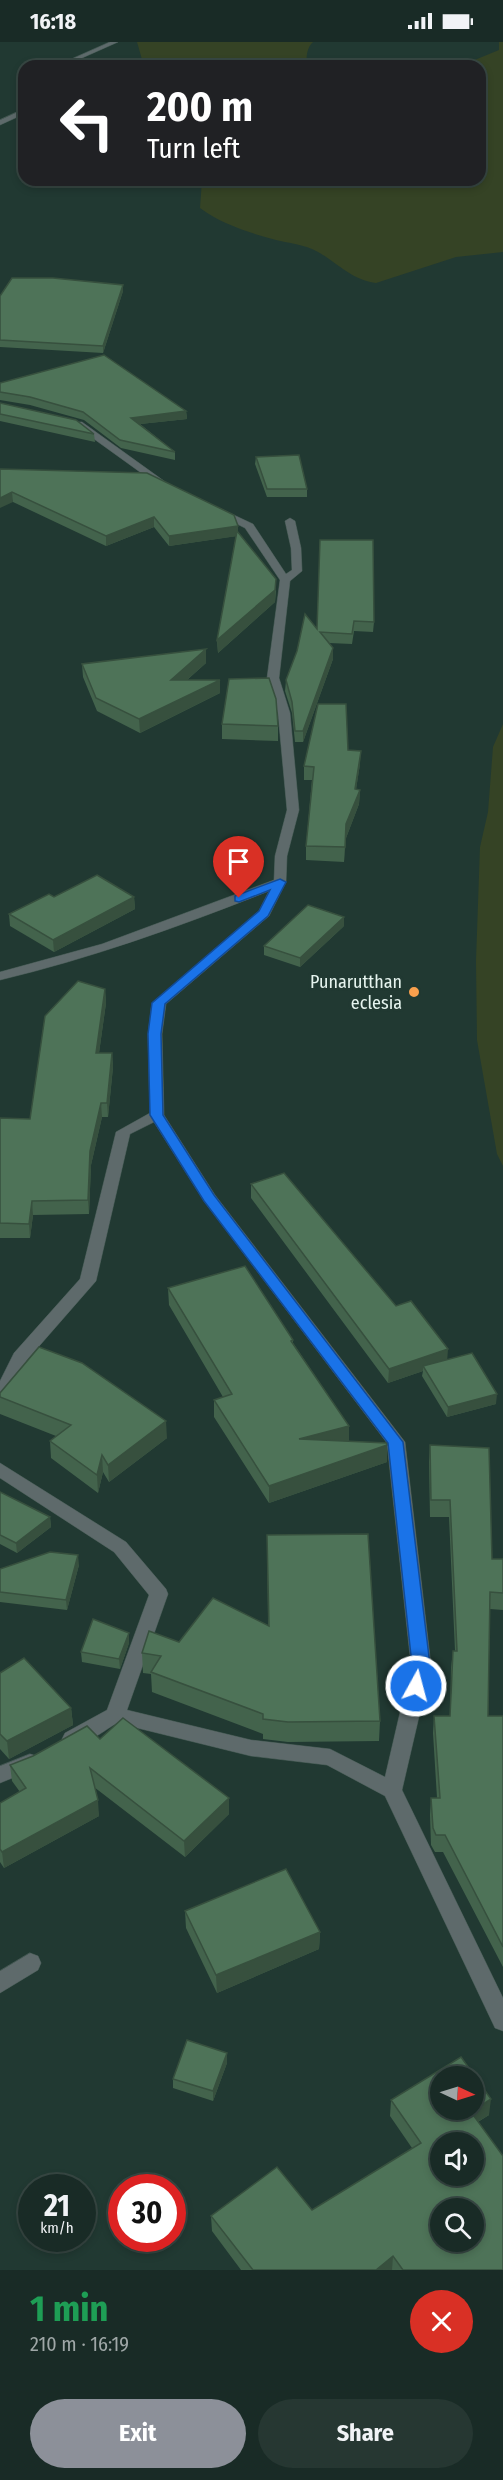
<!DOCTYPE html>
<html lang="en">
<head>
<meta charset="utf-8">
<style>
  :root { --surface:#192b26; --page:#263732; --text:#f1f3f6; --muted:#9fa7a7; --line:#374743; --accent:#8c9099 }
  body { margin:0; font-family:"Fira Sans Condensed",sans-serif; background:var(--page); color:var(--text); height:100vh; display:flex; flex-direction:column; font-size:22px; white-space:nowrap }
  * { box-sizing:border-box; margin:0 }
  p { font-size:20px; color:var(--muted) }
  .icon { flex:none; width:33px; height:33px; fill:none; stroke:currentColor; stroke-width:2; stroke-linecap:round; stroke-linejoin:round }
  .map { position:relative; height:2228px; overflow:hidden }
  .details { display:flex; flex-direction:column; background:var(--surface); flex:1 }
  .details>* { flex:none }
  .banner { position:absolute; left:18px; top:18px; width:468px; height:126px; border-radius:18px; box-shadow:0 3px 9px #0003,0 0 0 2px var(--line); background:#202124; color:#fff; overflow:hidden }
  .needle { width:39px; rotate:94deg }
  .buttons { position:absolute; left:430px; top:2024px; display:grid; gap:12px }
  .buttons a { display:grid; place-items:center; width:54px; height:54px; border-radius:50%; background:var(--surface); box-shadow:0 3px 9px #0003,0 0 0 2px var(--line); font-size:30px }
  .speed { position:absolute; left:18px; top:2132px; display:flex; gap:12px; font-size:30px; font-weight:700; text-align:center }
  .speed>* { display:grid; place-content:center; width:78px; height:78px; border-radius:50%; background:var(--surface); box-shadow:0 3px 9px #0003,0 0 0 2px var(--line); line-height:1 }
  .speed small { font-size:15px; font-weight:400 }
  .speed .limit { border:9px solid #d22; background:#fff; color:#111 }
  .pin { position:absolute; display:grid; place-items:center; width:51px; height:51px; color:#fff; margin:-62px -26px; border-radius:50% 50% 50% 0; rotate:-45deg; box-shadow:0 0 6px #0007 }
  .pin .icon { rotate:45deg }
  .me { position:absolute; width:66px; margin:-33px; rotate:7deg; stroke-linejoin:round; filter:drop-shadow(0 0 4px #0008) }
  .turn { display:flex; align-items:center; gap:21px; height:126px; padding:0 30px; font-size:27px }
  .turn .icon { width:78px; height:78px; stroke-width:2.5 }
  .turn b { display:block; font-size:42px; line-height:51px }
  .round { display:grid; place-items:center; flex:none; width:63px; height:63px; border-radius:32px; background:var(--page) }
  .head { display:flex; align-items:center; justify-content:space-between; height:102px; padding:0 30px }
  h1 { font-size:36px; font-weight:700; line-height:45px; color:#1e9e55 }
  .action { display:flex; gap:12px; margin-top:auto; padding:12px 30px }
  .action a { flex:1; height:69px; border-radius:36px; background:var(--accent); color:#fff; font-size:24px; font-weight:700; line-height:69px; text-align:center }
  .action a+a { background:var(--page); color:var(--text) }
  .status { display:flex; justify-content:space-between; align-items:center; height:42px; padding:0 30px; background:var(--surface); direction:ltr }
  .status svg { height:16px; fill:currentColor }
  .map>svg:first-child { display:block }
  .green { fill:#354325 }
  .lines { fill:none; stroke-linecap:round; stroke-linejoin:round }
  .minor-casing { stroke:#415750; stroke-width:1 }
  .minor { fill:#5e6a6b; fill-rule:evenodd }
  .wall { fill:#43634c }
  .shaded-wall { fill:#37503e }
  .building { fill:#4e7358; stroke:#37503e; stroke-width:1.5; fill-rule:evenodd }
  .route { fill:#1a73e8; stroke:#114b97; stroke-width:1.5 }
  .poi-dot { fill:#f9a04d; stroke:#213932; stroke-width:2 }
  .labels { text-anchor:middle; stroke-width:6; stroke-linejoin:round; paint-order:stroke }
  .poi-label { font-size:18px; fill:#e6f4ef; stroke:#213932; text-anchor:end }
</style>
</head>
<body>
<div class="status"><b>16:18</b><svg viewBox="0 0 49 12"><path d="M0 12V9h3v3zM5 12V6h3v6zM10 12V3h3v9zM15 12V0h3v12zM26 1h20v11H26zM47 4h2v5h-2z"/></svg></div>
<div class="map">
<svg width="503" height="2228" viewBox="0 0 503 2228">
  <rect width="100%" height="100%" fill="#213932"/>
  <g class="green">
    <path d="M137 0H313C307 5 305 17 308 24H150L143 21Z"/>
    <path d="M499 0H503V210L456 215 376 241C348 237 336 218 312 207 300 202 288 201 276 198 250 191 221 182 200 166L202 138H480V24H460L499 8Z"/>
    <polygon points="503,682 503,1124 497,1112 477,998 476,919 480,805 488,770 493,705"/>
  </g>
  <g class="lines">
    <g class="minor-casing">
      <g id="minor">
        <polygon points="110,0 118,0 64,24 56,24"/>
        <polygon points="24,67 24,72 0,83 0,78"/>
        <polygon points="76,380 82,380 164,439 164,443 158,443 76,384"/>
        <path d="M215 467H221L253 482 286 532 292 528 291 506 285 479 290 476 295 479 301 506 302 529 290 539 279 636 290 671 299 768 287 814 286 840 269 874 166 962 162 992 164 1073 215 1153 405 1400 431 1623 402 1748 503 1956V1989L495 1986 385 1754 327 1723 251 1714 117 1681C103 1689 81 1708 65 1703L62 1697 65 1691 107 1668 149 1553 114 1510 0 1436V1421L126 1500 166 1547 168 1552 127 1668 251 1698 330 1707 385 1735 411 1623 387 1401 204 1159 154 1080 130 1092 96 1239 27 1318 6 1360 0 1362V1339L14 1311 80 1237 116 1090 150 1071 148 992 152 961 259 869 269 849C181 884 92 916 0 938V930L102 902 274 838 275 814 287 768 278 671 267 636 280 538 245 486 215 471Z"/>
        <polygon points="30,1712 37,1714 40,1720 37,1726 0,1741 0,1724"/>
        <polygon points="30,1911 38,1914 41,1921 38,1928 0,1951 0,1929"/>
      </g>
    </g>
    <use href="#minor" class="minor"/>
  </g>
  <g class="wall">
    <polygon points="123,249 103,311 0,305 0,254"/>
    <polygon points="0,341 186,369 187,377 140,382 175,410 175,418 121,406 84,378 30,363 0,358"/>
    <polygon points="0,361 94,392 95,400 0,379"/>
    <polygon points="256,415 307,447 307,455 267,455 255,422"/>
    <polygon points="0,427 238,491 276,549 275,560 218,611 217,598 236,494 169,504 154,485 106,504 13,460"/>
    <polygon points="320,498 374,580 373,590 354,589 352,602 329,601 333,606 333,617 303,700 295,700 292,671 285,649 286,638 297,609 317,587"/>
    <polygon points="206,607 206,621 187,638 220,651 140,691 97,669 83,635 82,622"/>
    <polygon points="222,682 278,684 278,699 222,697"/>
    <polygon points="348,708 360,722 356,747 360,748 359,762 346,796 344,820 306,818 306,804 312,738 304,738 304,724"/>
    <polygon points="134,855 135,867 54,910 10,884 9,872"/>
    <polygon points="344,884 300,925 264,913 264,904"/>
    <polygon points="105,947 106,961 99,1011 112,1011 113,1025 108,1075 102,1075 91,1123 89,1172 33,1173 30,1196 0,1196 0,1076 30,1077"/>
    <polygon points="251,1142 496,1362 447,1375 422,1334 423,1329 388,1341 251,1156"/>
    <polygon points="168,1246 293,1298 293,1301 349,1384 349,1399 387,1403 387,1420 269,1461 214,1375 214,1358 223,1355 169,1263"/>
    <polygon points="0,1351 167,1396 109,1440 103,1430 98,1451 51,1416 50,1399 56,1394 0,1372"/>
    <polygon points="430,1403 492,1517 503,1517 503,1568 490,1567 488,1674 503,1674 503,1925 443,1810 435,1810 431,1803 430,1773 431,1756 437,1756 433,1691 434,1674 450,1674 451,1626 453,1609 455,1609 449,1475 430,1475 429,1420"/>
    <polygon points="0,1450 50,1475 51,1485 17,1511 0,1502"/>
    <polygon points="267,1493 380,1679 379,1699 288,1700 263,1697 263,1692 152,1650 151,1632 143,1631 142,1611 179,1600 268,1583"/>
    <polygon points="79,1523 67,1568 0,1560 0,1527"/>
    <polygon points="129,1601 120,1627 82,1620 81,1610"/>
    <polygon points="0,1631 71,1666 73,1683 9,1717 0,1707"/>
    <polygon points="100,1697 229,1756 229,1772 185,1815 94,1745 99,1774 4,1826 0,1820 0,1761 20,1750 12,1739 10,1723"/>
    <polygon points="185,1869 320,1890 319,1907 217,1951 186,1886"/>
    <polygon points="227,2011 227,2021 213,2059 173,2046 173,2037"/>
    <polygon points="391,2058 489,2073 478,2080 503,2228 241,2228 212,2189 211,2174 312,2168 412,2106 390,2074"/>
  </g>
  <g class="shaded-wall">
    <polygon points="123,243 123,249 103,311 103,304"/>
    <polygon points="186,369 187,377 131,383 131,376"/>
    <polygon points="12,450 13,460 0,466 0,456"/>
    <polygon points="154,475 154,485 106,504 106,494"/>
    <polygon points="238,484 238,494 169,504 169,494"/>
    <polygon points="276,537 275,560 218,611 217,598"/>
    <polygon points="333,606 333,617 303,700 303,689"/>
    <polygon points="206,607 206,621 171,652 171,638"/>
    <polygon points="220,638 220,651 140,691 139,677"/>
    <polygon points="361,709 360,722 354,761 355,747"/>
    <polygon points="360,748 359,762 346,796 344,820 346,782"/>
    <polygon points="134,855 135,867 54,910 53,898"/>
    <polygon points="344,875 344,884 300,925 300,916"/>
    <polygon points="105,947 106,961 97,1025 96,1011"/>
    <polygon points="112,1011 113,1025 108,1075 107,1061"/>
    <polygon points="101,1061 102,1075 91,1123 89,1172 88,1158 90,1109"/>
    <polygon points="32,1159 33,1173 30,1196 29,1182"/>
    <polygon points="448,1307 447,1321 423,1324 423,1329 388,1341 389,1327"/>
    <polygon points="497,1352 496,1362 447,1375 448,1365"/>
    <polygon points="166,1379 167,1396 109,1440 108,1423"/>
    <polygon points="349,1384 349,1401 299,1397"/>
    <polygon points="387,1403 387,1420 269,1461 269,1444"/>
    <polygon points="102,1413 103,1430 98,1451 97,1433"/>
    <polygon points="50,1475 51,1485 17,1511 16,1501"/>
    <polygon points="78,1513 79,1523 67,1568 66,1558"/>
    <polygon points="129,1591 129,1601 120,1627 119,1617"/>
    <polygon points="71,1666 73,1683 9,1717 7,1699"/>
    <polygon points="229,1756 229,1772 185,1815 184,1799"/>
    <polygon points="98,1758 99,1774 4,1826 2,1810"/>
    <polygon points="320,1890 319,1907 217,1951 216,1933"/>
    <polygon points="227,2011 227,2021 213,2059 213,2049"/>
    <polygon points="491,2057 489,2073 469,2085 471,2070"/>
    <polygon points="393,2214 392,2228 376,2228"/>
  </g>
  <g class="building">
    <polygon points="12,236 53,236 123,243 103,304 0,298 0,254"/>
    <polygon points="104,313 186,369 131,376 175,410 120,398 83,370 30,355 0,350 0,341"/>
    <polygon points="0,361 76,378 94,392 0,372"/>
    <polygon points="299,413 307,447 267,447 256,415"/>
    <polygon points="0,427 147,431 234,473 238,484 169,494 154,475 106,494 12,450 0,456"/>
    <polygon points="237,489 276,537 275,548 217,598"/>
    <polygon points="320,498 373,498 374,580 354,579 352,592 320,590 333,606 303,689 295,689 292,660 286,638 297,609 305,572 317,587"/>
    <polygon points="206,607 171,638 220,638 139,677 96,656 82,622"/>
    <polygon points="269,636 276,657 278,684 222,682 229,637"/>
    <polygon points="318,662 346,662 348,708 361,709 355,747 360,748 346,782 345,805 306,804 314,725 304,724"/>
    <polygon points="97,833 134,855 53,898 9,872 49,852 54,855"/>
    <polygon points="308,863 344,875 300,916 264,904"/>
    <polygon points="78,939 105,947 96,1011 112,1011 107,1061 101,1061 90,1109 88,1158 32,1159 29,1182 0,1181 0,1076 30,1077 45,974"/>
    <polygon points="284,1131 396,1264 411,1259 448,1307 389,1327 251,1142"/>
    <polygon points="245,1224 293,1298 291,1299 349,1384 299,1397 387,1401 387,1403 269,1444 214,1358 232,1352 168,1246"/>
    <polygon points="39,1305 82,1321 166,1379 108,1423 102,1413 97,1433 50,1399 71,1383 0,1355 0,1351"/>
    <polygon points="472,1311 497,1352 448,1365 423,1324"/>
    <polygon points="430,1403 489,1406 492,1517 503,1517 503,1551 490,1550 488,1674 503,1674 503,1905 445,1793 436,1793 433,1786 431,1756 440,1756 434,1674 450,1674 453,1609 457,1609 450,1458 431,1458"/>
    <polygon points="0,1450 50,1475 16,1501 0,1493"/>
    <polygon points="368,1492 380,1679 288,1680 263,1677 263,1672 151,1630 161,1614 142,1611 149,1589 179,1600 213,1556 269,1584 267,1493"/>
    <polygon points="50,1510 78,1513 66,1558 0,1550 0,1527"/>
    <polygon points="93,1577 129,1591 119,1617 81,1610"/>
    <polygon points="24,1616 71,1666 7,1699 0,1692 0,1631"/>
    <polygon points="123,1676 229,1756 184,1799 90,1726 98,1758 2,1810 0,1807 0,1761 26,1746 10,1723 33,1714 87,1684 100,1697"/>
    <polygon points="286,1827 320,1890 216,1933 185,1869"/>
    <polygon points="187,1998 227,2011 213,2049 173,2037"/>
    <path d="M461 2015 491 2057 471 2070 503 2114V2228H403L393 2214 376 2228H253L211 2174 277 2125 312 2168 421 2101 391 2058ZM441 2034H474V2067H441ZM441 2100H474V2133H441ZM441 2166H474V2199H441Z"/>
  </g>
  <polygon class="route" points="280,837 286,840 268,874 165,962 161,992 163,1073 214,1153 403,1400 430,1623 422,1649 416,1651 410,1649 407,1644 412,1623 388,1401 204,1159 150,1073 148,992 152,961 259,869 270,848 239,860 235,859 235,854"/>
  <circle class="poi-dot" cx="414" cy="950" r="6"/>
  <g class="labels">
    <g class="poi-label">
      <text x="402" y="946">Punarutthan<tspan x="402" dy="21">eclesia</tspan></text>
    </g>
  </g>
</svg>
<div class="buttons">
<a><svg class="needle" viewBox="-14 -14 28 28"><path d="M0-13l5 13h-10z" fill="#e53935"/><path d="M0 13l5-13h-10z" fill="#9fa7a7"/></svg></a>
<a><svg class="icon" aria-label="sound" viewBox="0 0 24 24"><path d="M4 9h4l5-4v14l-5-4H4zM17 9q2 3 0 6"/></svg></a>
<a><svg class="icon" aria-label="search" viewBox="0 0 24 24"><circle cx="10" cy="10" r="6"/><path d="M15 15l6 6"/></svg></a>
</div>
<div class="speed"><div>21<small>km/h</small></div><div class="limit">30</div></div>
<div class="pin" style="left:239px;top:856px;background:#d93025"><svg class="icon" aria-label="arrive" viewBox="0 0 24 24"><path d="M6 21V4h12l-3 4 3 4H6"/></svg></div>
<svg class="me" style="left:416px;top:1644px" viewBox="-20 -20 40 40"><circle r="17" fill="#1a73e8" stroke="#fff" stroke-width="3"/><path d="M0-11L8 9 0 5-8 9z" fill="#fff"/></svg>
<div class="banner">
<div class="turn"><svg class="icon" aria-label="left" viewBox="0 0 24 24"><path d="M17 20v-9H6M10 6l-5 5 5 5"/></svg><div><b>200 m</b>Turn left</div></div>
</div>
</div>
<section class="details">
<div class="head"><div><h1>1 min</h1><p>210 m · 16:19</p></div><a class="round" style="background:#d93025;color:#fff"><svg class="icon" aria-label="close" viewBox="0 0 24 24"><path d="M6 6l12 12M18 6L6 18"/></svg></a></div>
<div class="action"><a>Exit</a><a>Share</a></div>
</section>
</body>
</html>
